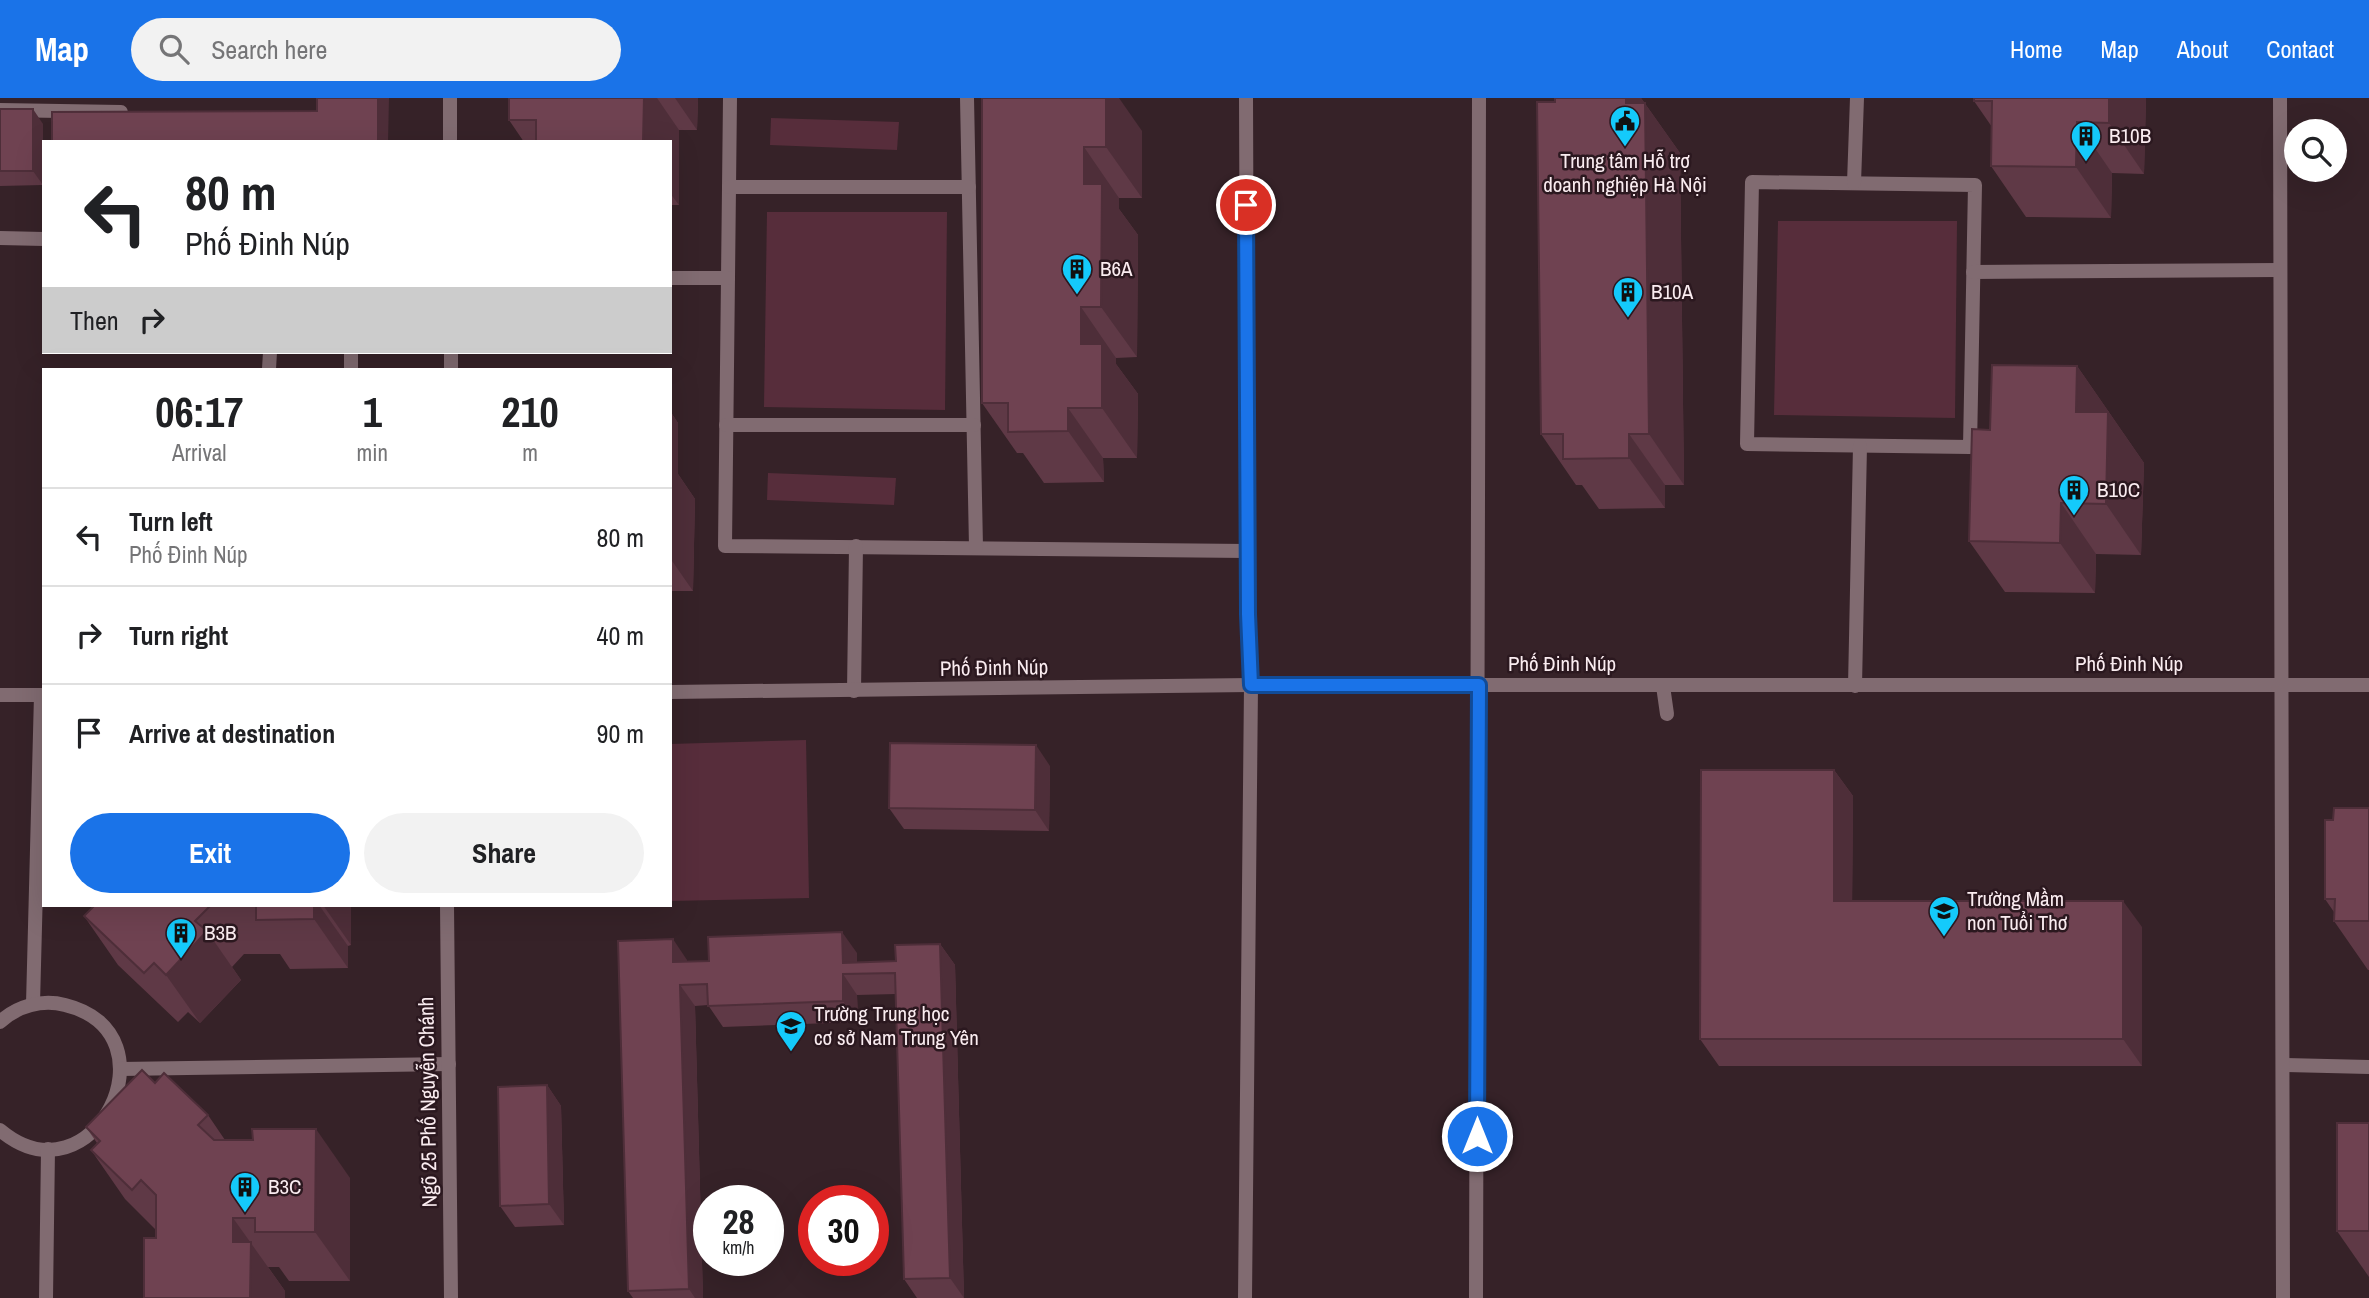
<!DOCTYPE html>
<html lang="en">
<head>
<meta charset="utf-8">
<style>
  :root { --surface:#fff; --page:#f2f2f2; --text:#202124; --muted:#757577; --line:#e0e0e0; --accent:#1a73e8 }
  body { margin:0; font-family:"Archivo Narrow",sans-serif; background:var(--page); color:var(--text); height:100vh; display:flex; flex-direction:column; font-size:26px; white-space:nowrap }
  * { box-sizing:border-box; margin:0 }
  p { font-size:23px; color:var(--muted) }
  .icon { flex:none; width:38px; height:38px; fill:none; stroke:currentColor; stroke-width:2; stroke-linecap:round; stroke-linejoin:round }
  .map { position:relative; flex:1; overflow:hidden }
  .sheet { position:absolute; left:42px; top:270px; width:630px; height:539px; display:flex; flex-direction:column; background:var(--surface); border-radius:0px; box-shadow:0 7px 28px #0002 }
  .sheet>* { flex:none }
  .guide { position:absolute; left:42px; top:42px; width:630px; height:214px; border-radius:0px; box-shadow:0 7px 28px #0002; background:#fff; color:var(--text); overflow:hidden }
  .controls { position:absolute; left:2284px; top:21px; display:grid; gap:14px }
  .controls a { display:grid; place-items:center; width:63px; height:63px; border-radius:50%; background:var(--surface); box-shadow:0 7px 28px #0002; font-size:35px }
  .speed { position:absolute; left:693px; top:1087px; display:flex; gap:14px; font-size:35px; font-weight:700; text-align:center }
  .speed>* { display:grid; place-content:center; width:91px; height:91px; border-radius:50%; background:var(--surface); box-shadow:0 7px 28px #0002; line-height:1 }
  .speed small { font-size:18px; font-weight:400 }
  .speed .limit { border:10px solid #d22; background:#fff; color:#111 }
  .pin { position:absolute; display:grid; place-items:center; width:60px; height:60px; color:#fff; margin:-30px; border:4px solid #fff; border-radius:50%; box-shadow:0 2px 7px #0007 }
  .me { position:absolute; width:77px; margin:-38px; rotate:0deg; stroke-linejoin:round; filter:drop-shadow(0 0 5px #0008) }
  .turn { display:flex; align-items:center; gap:24px; height:147px; padding:0 28px; font-size:32px }
  .turn .icon { width:91px; height:91px; stroke-width:2.5 }
  .turn b { display:block; font-size:49px; line-height:60px }
  .then { display:flex; align-items:center; height:66px; padding:0 28px; background:#0003; gap:14px; font-size:26px }
  .eta { display:flex; justify-content:space-evenly; align-items:center; height:119px; text-align:center }
  .eta b { font-size:42px; font-weight:700; line-height:49px }
  .action { display:flex; gap:14px; margin-top:auto; padding:14px 28px }
  .action a { flex:1; height:80px; border-radius:42px; background:var(--accent); color:#fff; font-size:28px; font-weight:700; line-height:80px; text-align:center }
  .action a+a { background:var(--page); color:var(--text) }
  ul { padding:0; list-style:none }
  li { display:flex; align-items:center; gap:21px; height:98px; padding:0 28px; border-top:2px solid var(--line) }
  li div { flex:1 }
  li b { display:block; font-size:26px }
  li em { font-style:normal }
  header { display:flex; align-items:center; gap:42px; box-sizing:border-box; height:98px; padding:0 35px; background:var(--accent); color:#fff }
  header strong { font-size:33px }
  nav { display:flex; gap:38px; margin-inline-start:auto; font-size:24px }
  .search { width:490px; height:63px; background:var(--page); display:flex; align-items:center; gap:18px; box-sizing:border-box; padding:0 24px; border-radius:38px; color:var(--muted); font-size:26px }
  .map>svg:first-child { display:block }
  .green { fill:#572d3b }
  .lines { fill:none; stroke-linecap:round; stroke-linejoin:round }
  .service { stroke:#816b71; stroke-width:14 }
  .minor { stroke:#816b71; stroke-width:14 }
  .wall { fill:#5f3946 }
  .shaded-wall { fill:#4e2e39 }
  .building { fill:#6f4251; stroke:#4e2e39; stroke-width:2 }
  .route-casing { stroke:#114b97; stroke-width:18 }
  .route { stroke:#1a73e8; stroke-width:12 }
  .labels { text-anchor:middle; stroke-width:5; stroke-linejoin:round; paint-order:stroke }
  .poi-label { font-size:21px; fill:#faecf0; stroke:#2b181f; text-anchor:start }
  .street-label { font-size:21px; fill:#faecf0; stroke:#2b181f }
</style>
</head>
<body>
<header>
<strong>Map</strong>
<div class="search"><svg class="icon" aria-label="search" viewBox="0 0 24 24"><circle cx="10" cy="10" r="6"/><path d="M15 15l6 6"/></svg>Search here</div>
<nav><a>Home</a><a>Map</a><a>About</a><a>Contact</a></nav>
</header>
<div class="map">
<svg width="2369" height="1200" viewBox="0 0 2369 1200">
  <rect width="100%" height="100%" fill="#362228"/>
  <g class="green">
    <polygon points="771,20 899,24 897,52 770,47"/>
    <polygon points="767,114 947,114 945,312 764,309"/>
    <polygon points="1778,123 1957,123 1955,320 1774,317"/>
    <polygon points="768,375 896,380 894,407 767,402"/>
    <polygon points="806,642 809,800 670,803 670,646"/>
  </g>
  <g class="lines">
    <g class="service">
      <polyline points="730,0 725,448 1247,453"/>
      <polyline points="967,0 976,449"/>
      <polyline points="0,12 121,14"/>
      <polygon points="1752,84 1975,87 1970,349 1747,346"/>
      <polyline points="1854,85 1857,0"/>
      <polyline points="729,89 969,89"/>
      <polyline points="0,140 44,141"/>
      <polyline points="1973,174 2280,172"/>
      <polyline points="670,180 728,180"/>
      <polyline points="269,271 270,254"/>
      <polyline points="351,271 351,254"/>
      <polyline points="726,327 974,327"/>
      <polyline points="1663,588 1667,616"/>
      <polyline points="1855,588 1860,348"/>
      <polyline points="854,593 856,448"/>
      <polyline points="33,906 41,597"/>
      <path d="M0 924C17 908 42 901 65 907 180 935 93 1110 0 1032"/>
      <polyline points="2283,967 2369,969"/>
      <polyline points="120,971 449,966"/>
      <polyline points="46,1200 48,1051"/>
    </g>
    <g class="minor">
      <polyline points="450,0 450,44"/>
      <polyline points="2280,0 2283,1200"/>
      <polyline points="451,271 451,254"/>
      <polyline points="670,594 1251,587 2369,587"/>
      <polyline points="0,597 44,597"/>
      <polyline points="447,807 451,1200"/>
      <polyline points="1245,1200 1251,587 1248,516 1246,0"/>
      <polyline points="1476,1200 1479,0"/>
    </g>
  </g>
  <g class="wall">
    <polygon points="509,0 698,0 697,32 679,32 679,107 670,107 670,44 524,44 509,22"/>
    <polygon points="982,0 1142,33 1142,100 1119,100 1119,111 1138,137 1137,259 1116,260 1116,266 1138,296 1137,360 1103,360 1104,384 1044,385 1023,355 1017,355 982,305"/>
    <polygon points="1555,0 1641,0 1680,55 1684,387 1665,387 1665,410 1599,411 1582,387 1576,387 1541,336"/>
    <polygon points="1974,0 2146,0 2144,76 2112,75 2111,120 2026,119 1991,68 1992,29 1974,3"/>
    <polygon points="0,11 43,26 43,87 0,88"/>
    <polygon points="2077,268 2144,365 2141,457 2096,456 2095,495 2005,494 1969,443 1990,332"/>
    <polygon points="670,313 678,325 678,376 695,401 693,493 670,493"/>
    <polygon points="1050,668 1049,733 904,731 889,710"/>
    <polygon points="1834,672 1853,698 1852,803 2142,829 2142,968 1719,968 1700,941"/>
    <polygon points="2369,710 2369,872 2368,872 2334,823 2334,814 2325,801 2333,722"/>
    <polygon points="94,807 351,807 351,847 348,848 348,870 290,871 280,856 244,856 232,869 241,882 200,925 188,914 178,924 118,867 84,818 94,808"/>
    <polygon points="618,843 687,862 687,864 857,855 857,865 896,863 940,846 955,867 964,1200 917,1200 904,1181 896,896 857,897 858,924 723,929 708,907 695,908 703,1200 633,1200 628,1193"/>
    <polygon points="155,985 208,1017 225,1042 350,1080 350,1183 289,1183 279,1169 268,1169 285,1193 156,1140 156,1132 125,1101 91,1052 97,1045 86,1029"/>
    <polygon points="547,987 561,1008 564,1127 515,1129 500,1108"/>
    <polygon points="2369,1025 2369,1179 2337,1133"/>
  </g>
  <g class="shaded-wall">
    <polygon points="378,0 389,0 388,44 378,44"/>
    <polygon points="644,0 657,0 679,32 679,107 670,95 670,44 643,44"/>
    <polygon points="675,0 698,0 697,32"/>
    <polygon points="1106,0 1119,0 1142,33 1142,100 1106,49"/>
    <polygon points="1626,0 1641,0 1680,55 1684,387 1649,336"/>
    <polygon points="2109,0 2146,0 2144,76 2109,25"/>
    <polygon points="33,11 43,26 43,87 33,73"/>
    <polygon points="2077,24 2112,75 2111,120 2076,69"/>
    <polygon points="1084,49 1119,100 1119,111 1138,137 1137,259 1101,209 1084,86"/>
    <polygon points="1081,209 1116,260 1116,266 1138,296 1137,360 1102,310 1081,246"/>
    <polygon points="2077,268 2144,365 2141,457 2106,406 2076,314"/>
    <polygon points="1068,310 1103,360 1104,384 1068,333"/>
    <polygon points="670,313 678,325 678,376 695,401 693,493 670,460"/>
    <polygon points="1629,336 1665,387 1665,410 1629,360"/>
    <polygon points="2061,405 2096,456 2095,495 2060,445"/>
    <polygon points="1036,647 1050,668 1049,733 1035,712"/>
    <polygon points="1834,672 1853,698 1852,830 1834,803"/>
    <polygon points="2123,803 2142,829 2142,968 2123,941"/>
    <polygon points="314,807 319,807 348,848 348,870 314,821"/>
    <polygon points="323,807 351,807 351,847"/>
    <polygon points="207,833 241,882 200,925 166,877"/>
    <polygon points="842,834 857,855 857,876 843,865"/>
    <polygon points="673,841 687,862 688,885 673,864"/>
    <polygon points="940,846 955,867 964,1200 950,1180"/>
    <polygon points="843,876 857,897 858,924 843,903"/>
    <polygon points="680,887 695,908 703,1200 695,1200 689,1191"/>
    <polygon points="547,987 561,1008 564,1127 549,1106"/>
    <polygon points="316,1031 350,1080 350,1183 315,1134"/>
    <polygon points="233,1120 285,1193 285,1200 250,1200 233,1144"/>
  </g>
  <g class="building">
    <polygon points="317,0 378,0 378,44 52,44 52,14 317,13"/>
    <polygon points="509,0 644,0 643,44 536,44 536,22 509,22"/>
    <polygon points="982,0 1106,0 1106,49 1084,49 1084,86 1102,86 1101,209 1081,209 1081,246 1102,246 1102,310 1068,310 1068,333 1008,334 1008,305 982,305"/>
    <polygon points="1555,0 1626,0 1626,5 1645,5 1649,336 1629,336 1629,360 1563,361 1563,336 1541,336 1537,4 1555,4"/>
    <polygon points="1974,0 2109,0 2109,25 2077,24 2076,69 1991,68 1992,3 1974,3"/>
    <rect x="0" y="11" width="33" height="62"/>
    <polygon points="1992,267 2077,268 2076,314 2108,314 2106,406 2061,405 2060,445 1969,443 1972,331 1990,332"/>
    <polygon points="890,645 1036,647 1035,712 889,710"/>
    <polygon points="1701,672 1834,672 1834,803 2123,803 2123,941 1700,941"/>
    <polygon points="2334,710 2369,710 2369,823 2334,823 2335,801 2325,801 2325,722 2333,722"/>
    <polygon points="95,807 314,807 314,821 256,822 256,807 210,808 195,823 207,833 166,877 154,865 144,875 84,818"/>
    <polygon points="842,834 843,865 896,863 895,847 940,846 950,1180 904,1181 895,875 843,876 843,903 708,908 707,886 680,887 689,1191 628,1193 618,843 673,841 673,864 709,863 708,839"/>
    <polygon points="142,972 155,985 164,975 208,1017 198,1027 214,1042 253,1042 252,1031 316,1031 315,1134 255,1134 255,1120 233,1120 233,1144 251,1144 250,1200 144,1200 144,1140 156,1140 156,1097 141,1082 132,1092 91,1052 100,1043 86,1029"/>
    <polygon points="547,987 549,1106 500,1108 498,989"/>
    <rect x="2337" y="1025" width="32" height="108"/>
  </g>
  <g class="lines">
    <g class="route-casing">
      <polyline id="route" points="1246,107 1248,516 1251,587 1479,587 1477,1038"/>
    </g>
    <use href="#route" class="route"/>
  </g>
  <defs>
    <g id="civic-pin" transform="scale(1.575)"><path d="M0 17L-7.5 6A9.5 9.5 0 1 1 7.5 6Z" fill="#14cafb" stroke="#2b181f"/><path d="M-.6-6.5H3V-4.5H.6V-3L4-1V1h2V6H-6V1h2V-1L-.6-3ZM-1.2 2.5V6h2.4V2.5Z" fill="#111"/></g>
    <g id="building-pin" transform="scale(1.575)"><path d="M0 17L-7.5 6A9.5 9.5 0 1 1 7.5 6Z" fill="#14cafb" stroke="#2b181f"/><path d="M-4-6H4V6H1V3H-1V6H-4ZM-2.5-4.3h1.7v1.8h-1.7ZM.8-4.3h1.7v1.8H.8ZM-2.5-1h1.7V.8h-1.7ZM.8-1h1.7V.8H.8Z" fill="#111"/></g>
    <g id="school-pin" transform="scale(1.575)"><path d="M0 17L-7.5 6A9.5 9.5 0 1 1 7.5 6Z" fill="#14cafb" stroke="#2b181f"/><path d="M0-5L7-2L0 1L-7-2ZM-4 1L0 2.5L4 1V4Q0 6-4 4Z" fill="#111"/></g>
  </defs>
  <g fill-rule="evenodd">
    <use href="#civic-pin" x="1625" y="23"/>
    <use href="#building-pin" x="2086" y="38"/>
    <use href="#building-pin" x="1077" y="171"/>
    <use href="#building-pin" x="1628" y="194"/>
    <use href="#building-pin" x="2074" y="392"/>
    <use href="#school-pin" x="1944" y="813"/>
    <use href="#building-pin" x="181" y="835"/>
    <use href="#school-pin" x="791" y="928"/>
    <use href="#building-pin" x="245" y="1089"/>
  </g>
  <g class="labels">
    <g class="poi-label">
      <text x="2109" y="45">B10B</text>
      <text x="1625" y="70" text-anchor="middle">Trung tâm Hỗ trợ<tspan x="1625" dy="24">doanh nghiệp Hà Nội</tspan></text>
      <text x="1100" y="178">B6A</text>
      <text x="1651" y="201">B10A</text>
      <text x="2097" y="399">B10C</text>
      <text x="1967" y="808">Trường Mầm<tspan x="1967" dy="24">non Tuổi Thơ</tspan></text>
      <text x="204" y="842">B3B</text>
      <text x="814" y="923">Trường Trung học<tspan x="814" dy="24">cơ sở Nam Trung Yên</tspan></text>
      <text x="268" y="1096">B3C</text>
    </g>
    <g class="street-label">
      <text x="1562" y="573">Phố Đinh Núp</text>
      <text x="2129" y="573">Phố Đinh Núp</text>
      <text transform="translate(994 570) rotate(-1)" y="7">Phố Đinh Núp</text>
      <text transform="translate(428 1004) rotate(-91)" y="7">Ngõ 25 Phố Nguyễn Chánh</text>
    </g>
  </g>
</svg>
<div class="controls">
<a><svg class="icon" aria-label="search" viewBox="0 0 24 24"><circle cx="10" cy="10" r="6"/><path d="M15 15l6 6"/></svg></a>
</div>
<div class="speed"><div>28<small>km/h</small></div><div class="limit">30</div></div>
<div class="pin" style="left:1246px;top:107px;background:#d93025"><svg class="icon" aria-label="arrive" viewBox="0 0 24 24"><path d="M6 21V4h12l-3 4 3 4H6"/></svg></div>
<svg class="me" style="left:1477px;top:1038px" viewBox="-20 -20 40 40"><circle r="17" fill="#1a73e8" stroke="#fff" stroke-width="3"/><path d="M0-11L8 9 0 5-8 9z" fill="#fff"/></svg>
<div class="guide">
<div class="turn"><svg class="icon" aria-label="left" viewBox="0 0 24 24"><path d="M17 20v-9H6M10 6l-5 5 5 5"/></svg><div><b>80 m</b>Phố Đinh Núp</div></div>
<div class="then">Then<svg class="icon" aria-label="right" viewBox="0 0 24 24"><path d="M7 20v-9h11M14 6l5 5-5 5"/></svg></div>
</div>
<section class="sheet">
<div class="eta">
<div><b>06:17</b><p>Arrival</p></div>
<div><b>1</b><p>min</p></div>
<div><b>210</b><p>m</p></div>
</div>
<ul>
<li><svg class="icon" aria-label="left" viewBox="0 0 24 24"><path d="M17 20v-9H6M10 6l-5 5 5 5"/></svg><div><b>Turn left</b><p>Phố Đinh Núp</p></div><em>80 m</em></li>
<li><svg class="icon" aria-label="right" viewBox="0 0 24 24"><path d="M7 20v-9h11M14 6l5 5-5 5"/></svg><div><b>Turn right</b></div><em>40 m</em></li>
<li><svg class="icon" aria-label="arrive" viewBox="0 0 24 24"><path d="M6 21V4h12l-3 4 3 4H6"/></svg><div><b>Arrive at destination</b></div><em>90 m</em></li>
</ul>
<div class="action"><a>Exit</a><a>Share</a></div>
</section>
</div>
</body>
</html>
